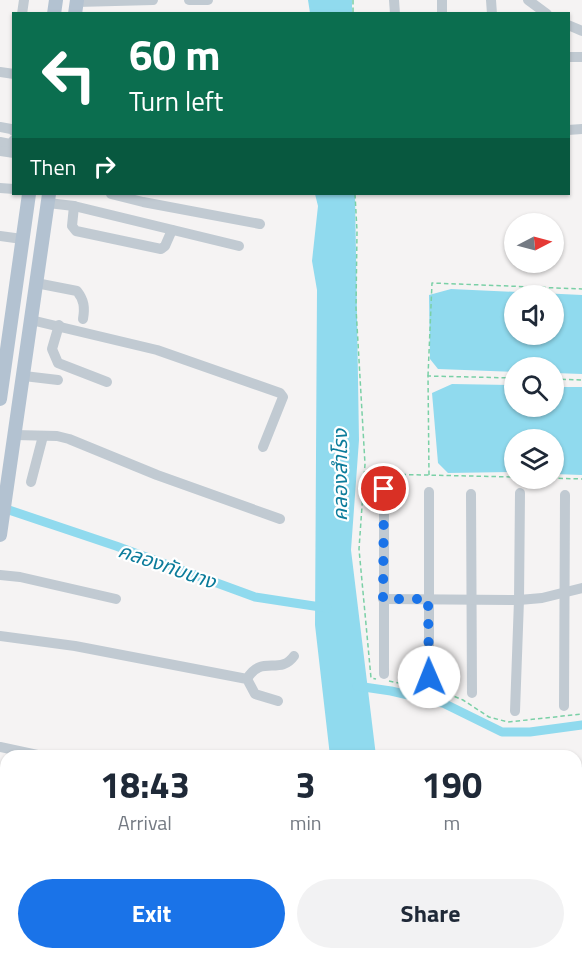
<!DOCTYPE html>
<html lang="en">
<head>
<meta charset="utf-8">
<style>
  :root { --surface:#fff; --page:#f2f2f3; --text:#1f2937; --muted:#747a83; --accent:#1a73e8 }
  body { margin:0; font-family:"Titillium Web","Noto Sans Thai",sans-serif; background:var(--page); color:var(--text); height:100vh; display:flex; flex-direction:column; font-size:22px; white-space:nowrap }
  * { box-sizing:border-box; margin:0 }
  p { font-size:20px; color:var(--muted) }
  .icon { flex:none; width:33px; height:33px; fill:none; stroke:currentColor; stroke-width:2; stroke-linecap:round; stroke-linejoin:round }
  .map { position:relative; flex:1; overflow:hidden }
  .drawer { position:absolute; left:0px; top:750px; width:582px; height:210px; display:flex; flex-direction:column; background:var(--surface); border-radius:18px 18px 0 0; box-shadow:0 2px 4px #0004 }
  .drawer>* { flex:none }
  .guide { position:absolute; left:12px; top:12px; width:558px; height:183px; border-radius:0px; box-shadow:0 2px 4px #0004; background:#0b6e4f; color:#fff; overflow:hidden }
  .needle { width:39px; rotate:84deg }
  .tools { position:absolute; left:504px; top:213px; display:grid; gap:12px }
  .tools a { display:grid; place-items:center; width:60px; height:60px; border-radius:50%; background:var(--surface); box-shadow:0 2px 4px #0004; font-size:30px }
  .pin { position:absolute; display:grid; place-items:center; width:51px; height:51px; color:#fff; margin:-26px; border:3px solid #fff; border-radius:50%; box-shadow:0 2px 6px #0007 }
  .me { position:absolute; width:66px; margin:-33px; rotate:359deg; stroke-linejoin:round; filter:drop-shadow(0 0 4px #0008) }
  .turn { display:flex; align-items:center; gap:21px; height:126px; padding:0 18px; font-size:27px }
  .turn .icon { width:78px; height:78px; stroke-width:2.5 }
  .turn b { display:block; font-size:42px; line-height:51px }
  .then { display:flex; align-items:center; height:57px; padding:0 18px; background:#0003; gap:12px; font-size:22px }
  .eta { display:flex; justify-content:space-evenly; align-items:center; height:102px; text-align:center }
  .eta b { font-size:36px; font-weight:700; line-height:42px }
  .primary-button { display:flex; gap:12px; margin-top:auto; padding:12px 18px }
  .primary-button a { flex:1; height:69px; border-radius:36px; background:var(--accent); color:#fff; font-size:24px; font-weight:700; line-height:69px; text-align:center }
  .primary-button a+a { background:var(--page); color:var(--text) }
  .map>svg:first-child { display:block }
  .water { fill:#90daee; fill-rule:evenodd }
  .lines { fill:none; stroke-linecap:round; stroke-linejoin:round }
  .canal { stroke:#90daee; stroke-width:9 }
  .path { stroke:#7ad0a6; stroke-width:1.5; stroke-dasharray:4.5 3; stroke-linecap:butt }
  .minor { stroke:#c1cad2; stroke-width:10 }
  .major { stroke:#b3c2d1; stroke-width:14 }
  .route { stroke:#1a73e8; stroke-width:10; stroke-dasharray:0 18 }
  .labels { text-anchor:middle; stroke-width:4.5; stroke-linejoin:round; paint-order:stroke }
  .water-label { font-size:20px; font-style:italic; fill:#0c7c9b; stroke:#fff }
</style>
</head>
<body>
<div class="map">
<svg width="582" height="960" viewBox="0 0 582 960">
  <rect width="100%" height="100%" fill="#f5f3f3"/>
  <g class="water">
    <polygon points="308,0 352,0 352,13 310,13"/>
    <polygon points="315,194 355,194 359,440 351,550 376,756 330,756 315,625 317,290 312,261 318,206"/>
    <path d="M451 289 582 295V374L554 373V368H514V372L438 369 430 359 429 295ZM514 296H554V334H514Z"/>
    <polygon points="452,384 514,385 514,406 554,406 554,387 582,387 582,475 554,474 554,440 514,440 514,472 448,473 438,463 432,393"/>
    <polygon points="326,954 373,954 372,960 325,960"/>
  </g>
  <g class="lines">
    <g class="canal">
      <polyline points="0,507 116,546 255,597 327,608"/>
      <polyline points="357,686 391,691 443,703 502,732 530,732 582,725"/>
    </g>
    <g class="path">
      <polyline points="353,0 353,14"/>
      <polyline points="355,194 357,231 356,308 365,464 359,549 371,678 376,679"/>
      <polyline points="428,376 432,283 582,289"/>
      <polyline points="554,379 582,380"/>
      <polyline points="379,474 514,477"/>
      <polyline points="429,475 428,376 514,378"/>
      <polyline points="551,478 582,479"/>
      <polyline points="389,681 446,693 463,700 489,717 508,722 582,714"/>
    </g>
    <g class="minor">
      <polyline points="189,0 208,0"/>
      <polyline points="394,0 395,14"/>
      <polyline points="442,0 442,14"/>
      <polyline points="491,0 492,14"/>
      <polyline points="528,0 547,14"/>
      <polyline points="77,2 153,0"/>
      <polyline points="22,14 24,0"/>
      <polyline points="568,25 582,31"/>
      <polyline points="568,57 582,57"/>
      <polyline points="0,72 14,74"/>
      <polyline points="0,127 11,129 14,131"/>
      <polyline points="568,130 582,129"/>
      <polyline points="0,142 10,144 14,140"/>
      <polyline points="0,151 14,153"/>
      <polyline points="0,188 14,189"/>
      <polyline points="111,194 143,202 260,224"/>
      <polyline points="48,203 74,206 239,246"/>
      <polyline points="74,206 72,226 76,231 161,249 165,246 172,230"/>
      <polyline points="0,236 22,239"/>
      <path d="M36 283 77 291C84 300 85 307 83 319"/>
      <polyline points="31,320 157,350 280,393 283,397 263,447"/>
      <polyline points="59,325 52,349 58,363 107,382"/>
      <polyline points="24,376 58,380"/>
      <polyline points="15,435 57,436 69,439 157,475 280,519"/>
      <polyline points="31,482 43,436"/>
      <polyline points="384,489 384,674"/>
      <polyline points="471,494 472,693"/>
      <polyline points="0,575 20,577 116,599"/>
      <polyline points="383,599 519,600 542,598 582,588"/>
      <polyline points="0,636 75,646 247,679 255,694 278,701"/>
      <polyline points="429,677 429,492"/>
      <path d="M247 679C261 654 280 676 294 656"/>
      <polyline points="564,706 565,495"/>
      <polyline points="515,711 519,600 520,493"/>
      <polyline points="0,747 42,756"/>
      <polyline points="576,767 582,776"/>
      <polyline points="0,778 6,779"/>
      <polyline points="576,831 582,831"/>
      <polyline points="0,872 6,874"/>
      <polyline points="0,927 6,929"/>
      <polyline points="103,954 126,960"/>
      <polyline points="457,954 493,960"/>
      <polyline points="527,954 529,960"/>
      <polyline points="161,960 163,954"/>
    </g>
    <g class="major">
      <polyline points="54,14 56,0"/>
      <polyline points="75,14 77,0"/>
      <polyline points="0,399 29,194"/>
      <polyline points="0,535 49,194"/>
    </g>
  </g>
  <g class="lines">
    <polyline class="route" points="384,489 383,599 428,599 429,677"/>
  </g>
  <g class="labels">
    <g class="water-label">
      <text transform="translate(340 475) rotate(-90)" y="7">คลองสำโรง</text>
      <text transform="translate(167 566) rotate(19)" y="7">คลองทับนาง</text>
    </g>
  </g>
</svg>
<div class="tools">
<a><svg class="needle" viewBox="-14 -14 28 28"><path d="M0-13l5 13h-10z" fill="#e53935"/><path d="M0 13l5-13h-10z" fill="#747a83"/></svg></a>
<a><svg class="icon" aria-label="sound" viewBox="0 0 24 24"><path d="M4 9h4l5-4v14l-5-4H4zM17 9q2 3 0 6"/></svg></a>
<a><svg class="icon" aria-label="search" viewBox="0 0 24 24"><circle cx="10" cy="10" r="6"/><path d="M15 15l6 6"/></svg></a>
<a><svg class="icon" aria-label="layers" viewBox="0 0 24 24"><path d="M12 4l9 5-9 5-9-5zM3 14l9 5 9-5"/></svg></a>
</div>
<div class="pin" style="left:384px;top:489px;background:#d93025"><svg class="icon" aria-label="arrive" viewBox="0 0 24 24"><path d="M6 21V4h12l-3 4 3 4H6"/></svg></div>
<svg class="me" style="left:429px;top:677px" viewBox="-20 -20 40 40"><circle r="19" fill="#fff"/><path d="M0-13L10 11 0 6-10 11z" fill="#1a73e8"/></svg>
<div class="guide">
<div class="turn"><svg class="icon" aria-label="left" viewBox="0 0 24 24"><path d="M17 20v-9H6M10 6l-5 5 5 5"/></svg><div><b>60 m</b>Turn left</div></div>
<div class="then">Then<svg class="icon" aria-label="right" viewBox="0 0 24 24"><path d="M7 20v-9h11M14 6l5 5-5 5"/></svg></div>
</div>
<section class="drawer">
<div class="eta">
<div><b>18:43</b><p>Arrival</p></div>
<div><b>3</b><p>min</p></div>
<div><b>190</b><p>m</p></div>
</div>
<div class="primary-button"><a>Exit</a><a>Share</a></div>
</section>
</div>
</body>
</html>
